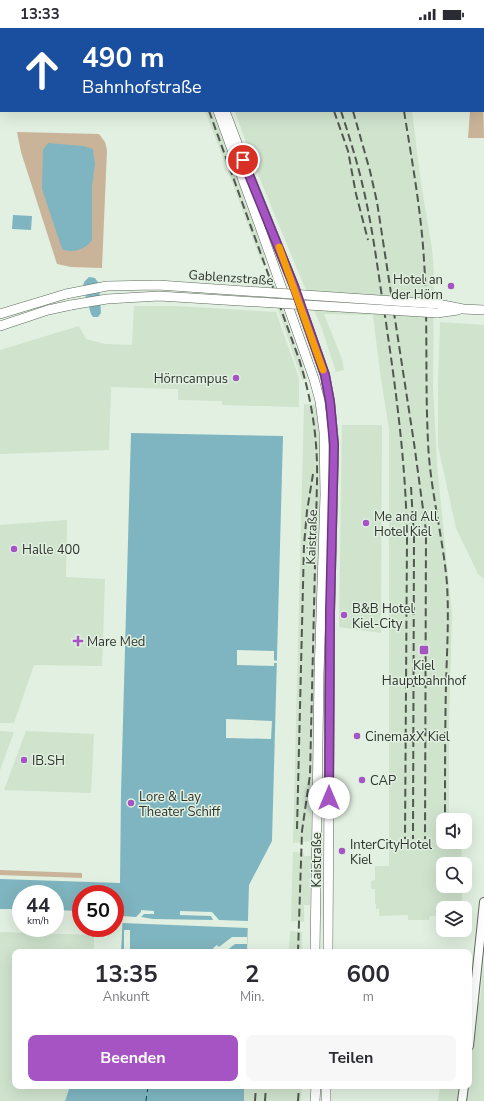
<!DOCTYPE html>
<html lang="de">
<head>
<meta charset="utf-8">
<style>
  :root { --surface:#fff; --page:#f7f7f7; --text:#2b2b33; --muted:#7c7c81; --accent:#a654c3 }
  body { margin:0; font-family:"Nunito Sans",sans-serif; background:var(--page); color:var(--text); height:100vh; display:flex; flex-direction:column; font-size:15px; white-space:nowrap }
  * { box-sizing:border-box; margin:0 }
  p { font-size:13px; color:var(--muted) }
  .icon { flex:none; width:22px; height:22px; fill:none; stroke:currentColor; stroke-width:2; stroke-linecap:round; stroke-linejoin:round }
  .map { position:relative; flex:1; overflow:hidden }
  .panel { position:absolute; left:12px; top:921px; width:460px; height:140px; display:flex; flex-direction:column; background:var(--surface); border-radius:8px; box-shadow:0 4px 16px #0002 }
  .panel>* { flex:none }
  .banner { position:absolute; left:0px; top:0px; width:484px; height:84px; box-shadow:0 4px 16px #0002; background:#1a4fa0; color:#fff; overflow:hidden }
  .buttons { position:absolute; left:436px; top:785px; display:grid; gap:8px }
  .buttons a { display:grid; place-items:center; width:36px; height:36px; border-radius:8px; background:var(--surface); box-shadow:0 4px 16px #0002; font-size:20px }
  .speed { position:absolute; left:12px; top:857px; display:flex; gap:8px; font-size:20px; font-weight:700; text-align:center }
  .speed>* { display:grid; place-content:center; width:52px; height:52px; border-radius:50%; background:var(--surface); box-shadow:0 4px 16px #0002; line-height:1 }
  .speed small { font-size:10px; font-weight:400 }
  .speed .limit { border:6px solid #d22; background:#fff; color:#111 }
  .pin { position:absolute; display:grid; place-items:center; width:34px; height:34px; color:#fff; margin:-17px; border:2px solid #fff; border-radius:50%; box-shadow:0 1px 4px #0007 }
  .me { position:absolute; width:44px; margin:-22px; rotate:0deg; stroke-linejoin:round; filter:drop-shadow(0 0 3px #0008) }
  .turn { display:flex; align-items:center; gap:14px; height:84px; padding:0 16px; font-size:18px }
  .turn .icon { width:52px; height:52px; stroke-width:2.5 }
  .turn b { display:block; font-size:28px; line-height:34px }
  .eta { display:flex; justify-content:space-evenly; align-items:center; height:68px; text-align:center }
  .eta b { font-size:24px; font-weight:700; line-height:28px }
  .cta { display:flex; gap:8px; margin-top:auto; padding:8px 16px }
  .cta a { flex:1; height:46px; border-radius:8px; background:var(--accent); color:#fff; font-size:16px; font-weight:700; line-height:46px; text-align:center }
  .cta a+a { background:var(--page); color:var(--text) }
  .status { display:flex; justify-content:space-between; align-items:center; height:28px; padding:0 20px; background:var(--surface); direction:ltr }
  .status svg { height:11px; fill:currentColor }
  .map>svg:first-child { display:block }
  .built { fill:#cfe3cd }
  .green { fill:#c9b499 }
  .water { fill:#7fb5c0 }
  .pier { fill:#e1f0e0 }
  .lines { fill:none; stroke-linecap:round; stroke-linejoin:round }
  .ferry { stroke:#00525f; stroke-width:1; stroke-dasharray:5 4; stroke-linecap:butt }
  .tertiary-casing { stroke:#5d6a5c; stroke-width:10 }
  .secondary-casing { stroke:#5d6a5c; stroke-width:10 }
  .tertiary { stroke:#fff; stroke-width:8 }
  .secondary { stroke:#fff; stroke-width:9 }
  .rail { stroke:#525851; stroke-width:2; stroke-dasharray:8 4; stroke-linecap:butt }
  .secondary-bridge-casing { stroke:#5d6a5c; stroke-width:10; stroke-linecap:butt }
  .secondary-bridge { stroke:#fff; stroke-width:9 }
  .route-casing { stroke:#6c377f; stroke-width:10 }
  .route { stroke:#a654c3; stroke-width:7 }
  .slow { stroke:#f59e0b; stroke-width:7 }
  .poi-dot { fill:#a654c3; stroke:#e1f0e0; stroke-width:1.5 }
  .labels { text-anchor:middle; stroke-width:3; stroke-linejoin:round; paint-order:stroke }
  .street-label { font-size:13px; fill:#2e332d; stroke:#e1f0e0 }
  .poi-label { font-size:13px; fill:#2e332d; stroke:#e1f0e0; text-anchor:start }
</style>
</head>
<body>
<div class="status"><b>13:33</b><svg viewBox="0 0 49 12"><path d="M0 12V9h3v3zM5 12V6h3v6zM10 12V3h3v9zM15 12V0h3v12zM26 1h20v11H26zM47 4h2v5h-2z"/></svg></div>
<div class="map">
<svg width="484" height="1073" viewBox="0 0 484 1073">
  <rect width="100%" height="100%" fill="#e1f0e0"/>
  <g class="built">
    <polygon points="204,0 409,0 204,1"/>
    <polygon points="205,83 212,83 230,130 226,135 225,135"/>
    <polygon points="235,83 412,83 421,155 432,221 434,246 433,358 437,437 452,587 449,693 449,792 443,792 443,814 462,814 461,836 443,836 443,858 462,858 462,880 443,880 443,888 430,888 429,892 408,892 408,887 379,888 379,881 376,881 376,876 375,876 375,861 371,861 371,853 375,852 375,838 389,838 389,401 380,344 373,287 324,286 342,331 344,342 336,344 322,301 252,132"/>
    <polygon points="232,141 233,144 235,144 265,229 265,232 261,233 228,143"/>
    <polygon points="269,255 275,258 307,351 302,352"/>
    <polygon points="134,278 176,278 276,284 299,350 299,379 222,377 222,373 178,372 178,361 111,359 109,422 0,426 0,322 79,298 86,311 105,316 132,317"/>
    <polygon points="440,294 484,297 484,551 478,546 456,500 438,418 438,356"/>
    <polygon points="304,376 316,377 319,407 321,428 319,526 311,813 293,815"/>
    <polygon points="342,397 382,397 381,605 339,599"/>
    <polygon points="67,492 66,549 105,551 102,638 34,637 14,695 0,695 0,497"/>
    <polygon points="0,703 14,704 0,742"/>
    <polygon points="26,703 94,706 91,765 4,762"/>
    <polygon points="293,824 304,825 304,828 311,828 310,877 304,877 304,894 291,893"/>
    <polygon points="290,903 302,904 302,924 289,924"/>
    <polygon points="0,904 94,907 94,924 15,924 15,1058 70,1058 65,1073 0,1073"/>
    <polygon points="484,930 484,1073 438,1073 440,1058 469,1058 469,973 480,974"/>
    <polygon points="244,1058 302,1058 301,1073 244,1073"/>
  </g>
  <g class="green">
    <polygon points="483,71 484,110 468,110 470,83 483,83"/>
    <polygon points="17,104 99,106 105,114 107,122 102,240 71,239 57,236 21,124"/>
    <polygon points="0,842 82,845 82,850 0,847"/>
  </g>
  <g class="water">
    <path d="M48 115 83 118 93 121 95 136 92 158V212C86 221 73 226 62 221L42 161 43 122Z"/>
    <polygon points="13,187 32,188 31,202 12,201"/>
    <polygon points="89,249 95,250 99,256 101,285 98,289 93,289 91,286 83,259 84,254"/>
    <polygon points="131,405 283,408 272,813 249,857 247,924 121,924 123,884 115,884 115,866 81,866 81,883 55,882 55,866 21,866 21,881 0,881 0,851 120,855 121,765"/>
    <polygon points="70,1058 244,1058 244,1073 65,1073"/>
  </g>
  <g class="pier">
    <polygon points="237,622 274,623 274,632 277,633 277,635 274,635 274,638 237,637"/>
    <polygon points="226,691 272,693 271,711 226,710"/>
    <polygon points="141,882 154,883 154,886 144,886 141,889 153,891 213,892 211,888 180,887 180,883 212,884 219,892 248,893 248,900 122,895 122,888 136,889 141,884"/>
    <rect x="124" y="902" width="6" height="22"/>
    <polygon points="232,909 247,909 247,916 235,916 225,924 213,924 215,922 213,920 217,917 219,919"/>
  </g>
  <g class="lines">
    <polyline class="ferry" points="146,1073 148,1058"/>
    <g class="tertiary-casing">
      <g id="tertiary">
        <polyline points="469,1018 484,874"/>
        <polyline points="462,1073 464,1058"/>
      </g>
    </g>
    <g class="secondary-casing">
      <g id="secondary">
        <polyline points="187,0 188,1"/>
        <polyline points="194,0 195,1"/>
        <polyline points="218,83 259,196 314,351 320,373 324,404 325,467 319,646 315,924"/>
        <polyline points="225,83 248,144 294,258 325,347 330,374 334,417 330,585 328,924"/>
        <polyline points="438,276 463,281 484,282"/>
        <polyline points="437,285 458,282"/>
        <polyline points="0,286 66,266"/>
        <polyline points="0,298 48,282 71,277"/>
        <polyline points="326,1058 326,1073"/>
        <polyline points="315,1073 316,1058"/>
      </g>
    </g>
    <use href="#tertiary" class="tertiary"/>
    <use href="#secondary" class="secondary"/>
    <g class="rail">
      <polyline points="178,0 178,1"/>
      <polyline points="297,0 297,1"/>
      <polyline points="309,0 309,1"/>
      <polyline points="320,0 320,1"/>
      <polyline points="399,1 399,0"/>
      <path d="M209 83 299 331C312 372 318 412 317 454L310 747 302 803 298 924"/>
      <polyline points="334,83 348,123 356,166 368,212"/>
      <path d="M341 83C349 108 357 133 363 159 373 201 378 245 385 288 396 362 406 436 407 511L405 811"/>
      <polyline points="353,83 370,143 377,174 414,415 426,503 425,811"/>
      <path d="M404 83C412 133 421 182 424 232 428 293 425 353 428 414 430 462 443 508 447 556 449 589 447 623 446 656 445 701 445 747 445 792"/>
      <polyline points="411,459 414,510 413,811"/>
      <polyline points="297,801 304,517 307,483 313,446"/>
      <polyline points="255,1073 256,1058"/>
      <polyline points="265,1073 266,1058"/>
      <polyline points="298,1073 299,1058"/>
    </g>
    <g class="secondary-bridge-casing">
      <g id="secondary-bridge">
        <polyline points="66,266 107,258 158,257 438,276"/>
        <polyline points="71,277 107,271 159,268 437,285"/>
      </g>
    </g>
    <use href="#secondary-bridge" class="secondary-bridge"/>
  </g>
  <g class="lines">
    <g class="route-casing">
      <polyline id="route" points="243,132 294,258 325,347 330,374 334,417 330,585 329,770"/>
    </g>
    <use href="#route" class="route"/>
    <polyline class="slow" points="279,219 323,342"/>
  </g>
  <g class="poi-dot">
    <circle cx="451" cy="258" r="4"/>
    <circle cx="236" cy="350" r="4"/>
    <circle cx="366" cy="495" r="4"/>
    <circle cx="14" cy="521" r="4"/>
    <circle cx="344" cy="587" r="4"/>
    <path d="M76 607h4v4h4v4h-4v4h-4v-4h-4v-4h4z"/>
    <rect x="419" y="617" width="10" height="10" rx="2"/>
    <circle cx="357" cy="708" r="4"/>
    <circle cx="24" cy="732" r="4"/>
    <circle cx="362" cy="752" r="4"/>
    <circle cx="131" cy="775" r="4"/>
    <circle cx="342" cy="823" r="4"/>
  </g>
  <g class="labels">
    <g class="street-label">
      <text transform="translate(231 249) rotate(4)" y="5">Gablenzstraße</text>
      <text transform="translate(311 509) rotate(-88)" y="5">Kaistraße</text>
      <text transform="translate(316 832) rotate(-90)" y="5">Kaistraße</text>
    </g>
    <g class="poi-label">
      <text x="443" y="256" text-anchor="end">Hotel an<tspan x="443" dy="15">der Hörn</tspan></text>
      <text x="228" y="355" text-anchor="end">Hörncampus</text>
      <text x="374" y="493">Me and All<tspan x="374" dy="15">Hotel Kiel</tspan></text>
      <text x="22" y="526">Halle 400</text>
      <text x="352" y="585">B&amp;B Hotel<tspan x="352" dy="15">Kiel-City</tspan></text>
      <text x="87" y="618">Mare Med</text>
      <text x="424" y="642" text-anchor="middle">Kiel<tspan x="424" dy="15">Hauptbahnhof</tspan></text>
      <text x="365" y="713">CinemaxX Kiel</text>
      <text x="32" y="737">IB.SH</text>
      <text x="370" y="757">CAP</text>
      <text x="139" y="773">Lore &amp; Lay<tspan x="139" dy="15">Theater Schiff</tspan></text>
      <text x="350" y="821">InterCityHotel<tspan x="350" dy="15">Kiel</tspan></text>
    </g>
  </g>
</svg>
<div class="buttons">
<a><svg class="icon" aria-label="sound" viewBox="0 0 24 24"><path d="M4 9h4l5-4v14l-5-4H4zM17 9q2 3 0 6"/></svg></a>
<a><svg class="icon" aria-label="search" viewBox="0 0 24 24"><circle cx="10" cy="10" r="6"/><path d="M15 15l6 6"/></svg></a>
<a><svg class="icon" aria-label="layers" viewBox="0 0 24 24"><path d="M12 4l9 5-9 5-9-5zM3 14l9 5 9-5"/></svg></a>
</div>
<div class="speed"><div>44<small>km/h</small></div><div class="limit">50</div></div>
<div class="pin" style="left:243px;top:132px;background:#d93025"><svg class="icon" aria-label="arrive" viewBox="0 0 24 24"><path d="M6 21V4h12l-3 4 3 4H6"/></svg></div>
<svg class="me" style="left:329px;top:770px" viewBox="-20 -20 40 40"><circle r="19" fill="#fff"/><path d="M0-13L10 11 0 6-10 11z" fill="#a654c3"/></svg>
<div class="banner">
<div class="turn"><svg class="icon" aria-label="ahead" viewBox="0 0 24 24"><path d="M12 20V5M6 11l6-6 6 6"/></svg><div><b>490 m</b>Bahnhofstraße</div></div>
</div>
<section class="panel">
<div class="eta">
<div><b>13:35</b><p>Ankunft</p></div>
<div><b>2</b><p>Min.</p></div>
<div><b>600</b><p>m</p></div>
</div>
<div class="cta"><a>Beenden</a><a>Teilen</a></div>
</section>
</div>
</body>
</html>
